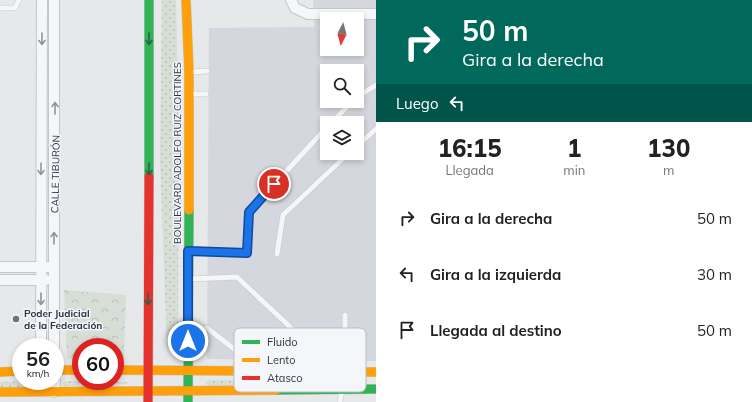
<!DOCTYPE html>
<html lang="es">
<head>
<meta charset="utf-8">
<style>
  :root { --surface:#fff; --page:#f6f6f6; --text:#222; --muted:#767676 }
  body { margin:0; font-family:Mulish,sans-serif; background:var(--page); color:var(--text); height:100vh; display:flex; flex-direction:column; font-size:15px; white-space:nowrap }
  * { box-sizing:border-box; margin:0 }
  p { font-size:13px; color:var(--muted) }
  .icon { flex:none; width:22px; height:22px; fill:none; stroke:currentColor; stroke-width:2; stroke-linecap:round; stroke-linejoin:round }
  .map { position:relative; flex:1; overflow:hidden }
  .panel { display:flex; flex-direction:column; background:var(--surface); width:376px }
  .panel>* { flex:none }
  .top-card { background:#00695c; color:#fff; overflow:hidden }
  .needle { width:26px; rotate:186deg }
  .controls { position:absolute; left:320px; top:12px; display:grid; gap:8px }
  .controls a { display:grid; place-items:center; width:44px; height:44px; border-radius:0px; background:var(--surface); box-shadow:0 2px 6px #0003; font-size:20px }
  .speed { position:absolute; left:12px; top:338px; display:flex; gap:8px; font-size:20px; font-weight:700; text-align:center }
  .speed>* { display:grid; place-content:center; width:52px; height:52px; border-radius:50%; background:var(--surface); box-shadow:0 2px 6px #0003; line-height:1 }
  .speed small { font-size:10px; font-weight:400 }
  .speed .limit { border:6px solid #d22; background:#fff; color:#111 }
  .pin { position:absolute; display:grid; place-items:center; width:34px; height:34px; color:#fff; margin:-17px; border:2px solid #fff; border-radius:50%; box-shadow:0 1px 4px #0007 }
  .me { position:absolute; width:44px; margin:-22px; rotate:0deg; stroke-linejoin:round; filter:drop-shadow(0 0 3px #0008) }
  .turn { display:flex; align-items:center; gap:14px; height:84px; padding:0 20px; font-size:18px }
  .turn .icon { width:52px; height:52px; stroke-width:2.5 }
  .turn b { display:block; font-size:28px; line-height:34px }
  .then { display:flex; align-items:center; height:38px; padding:0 20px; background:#0003; gap:8px; font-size:15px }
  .eta { display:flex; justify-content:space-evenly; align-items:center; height:68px; text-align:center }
  .eta b { font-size:24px; font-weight:800; line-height:28px }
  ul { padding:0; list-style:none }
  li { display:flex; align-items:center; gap:12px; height:56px; padding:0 20px }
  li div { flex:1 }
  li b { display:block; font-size:15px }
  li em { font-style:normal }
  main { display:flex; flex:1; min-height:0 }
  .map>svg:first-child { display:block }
  .built { fill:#d4d7dd; fill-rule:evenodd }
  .grass { fill:url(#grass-dots) }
  .forest { fill:url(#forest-crowns) }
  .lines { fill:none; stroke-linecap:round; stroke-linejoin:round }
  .lane-casing { stroke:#c4c6c8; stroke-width:6 }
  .street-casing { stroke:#c4c6c8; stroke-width:12 }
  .fast-casing { stroke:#c4c6c8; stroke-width:10 }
  .slow-casing { stroke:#c4c6c8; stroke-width:10 }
  .jam-casing { stroke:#c4c6c8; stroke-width:10 }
  .lane { stroke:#f5f6f7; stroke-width:5 }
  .street { stroke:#f5f6f7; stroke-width:10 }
  .fast { stroke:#30b455; stroke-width:9 }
  .slow { stroke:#ff9f0a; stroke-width:9 }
  .jam { stroke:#e5322d; stroke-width:9 }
  .oneway { stroke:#90959e }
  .oneway2 { stroke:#2d614b }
  .route-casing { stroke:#114b97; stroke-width:10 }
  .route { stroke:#1a73e8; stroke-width:7 }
  .poi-dot { fill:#6c737f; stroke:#f4f6f9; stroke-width:1.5 }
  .labels { text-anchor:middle; stroke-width:3; stroke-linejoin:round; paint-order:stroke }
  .street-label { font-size:10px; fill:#2b3445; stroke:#f4f6f9 }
  .poi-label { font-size:10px; font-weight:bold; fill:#2b3445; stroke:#f4f6f9; text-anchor:start }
  .key { fill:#f4f6f9; stroke:#b8bcc3; stroke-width:1 }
  .key-label { font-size:11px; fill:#2b3445 }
</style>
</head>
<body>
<main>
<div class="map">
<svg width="376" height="402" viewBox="0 0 376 402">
  <defs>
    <pattern id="grass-dots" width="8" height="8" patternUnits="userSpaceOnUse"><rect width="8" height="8" fill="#d6ded6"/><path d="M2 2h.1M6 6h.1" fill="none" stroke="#b8bfb9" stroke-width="1.8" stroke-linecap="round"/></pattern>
    <pattern id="forest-crowns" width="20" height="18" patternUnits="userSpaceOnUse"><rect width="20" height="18" fill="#d6ded6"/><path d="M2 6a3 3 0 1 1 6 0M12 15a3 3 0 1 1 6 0" fill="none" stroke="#b8bfb9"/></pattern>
  </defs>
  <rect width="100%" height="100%" fill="#e6e8ea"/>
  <path class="built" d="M313 0H376V361L207 359 209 28 314 27ZM327 19H357V49H327ZM327 71H357V101H327ZM327 123H357V153H327Z"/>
  <g class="grass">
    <polygon points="162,0 176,0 179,132 178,323 180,348 177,351 172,351 167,347 160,159"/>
    <polygon points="330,379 334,382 331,385 208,386 206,383 208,380"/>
    <polygon points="29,381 32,384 29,387 0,387 0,382"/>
    <polygon points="64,381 126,382 129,384 64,386 62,384"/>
  </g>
  <polygon class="forest" points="64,290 126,295 124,358 115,358 115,347 81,347 81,359 67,359"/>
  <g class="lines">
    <g class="lane-casing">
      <g id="lane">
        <polyline points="0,8 15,8 19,0"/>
        <polyline points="192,72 207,71"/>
        <polyline points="190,94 206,94"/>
        <polyline points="357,97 376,85"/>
        <polyline points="331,123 353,101"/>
        <polyline points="357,146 376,129"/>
        <polyline points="191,251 247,253 249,212 327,127"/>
        <polyline points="277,254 283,215 349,153"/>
        <polyline points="190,279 237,277 287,324 328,369"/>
        <polyline points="192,337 199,330 207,328 238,352 239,358 234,369"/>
        <polyline points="340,402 345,371 345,315"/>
      </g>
    </g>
    <g class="street-casing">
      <g id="street">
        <polyline points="54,0 54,347"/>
        <polyline points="291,0 295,8 308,14 376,14"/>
        <polyline points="0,267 48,267"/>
        <polyline points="0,280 46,280"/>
        <polyline points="41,347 42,0"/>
        <polyline points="54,392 55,381"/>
      </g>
    </g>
    <g class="fast-casing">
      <g id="fast">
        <polyline points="149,177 149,0"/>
        <polyline points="276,390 376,389"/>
        <polyline points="188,402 189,210"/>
      </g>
    </g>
    <g class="slow-casing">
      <g id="slow">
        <polyline points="186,0 189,72 189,210"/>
        <polyline points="55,370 81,370"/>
        <polyline points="115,370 376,372"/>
        <polyline points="0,372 21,371"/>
        <polyline points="0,392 276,390"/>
      </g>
    </g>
    <g class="jam-casing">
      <polyline id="jam" points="148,402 149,177"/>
    </g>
    <use href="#lane" class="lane"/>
    <use href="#street" class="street"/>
    <use href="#fast" class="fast"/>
    <use href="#slow" class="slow"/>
    <use href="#jam" class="jam"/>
  </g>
  <defs><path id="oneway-shaft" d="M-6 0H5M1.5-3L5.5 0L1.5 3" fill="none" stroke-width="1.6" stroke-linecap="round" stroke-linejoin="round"/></defs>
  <g class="oneway">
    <use href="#oneway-shaft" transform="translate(42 39) rotate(90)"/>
    <use href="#oneway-shaft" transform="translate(55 108) rotate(-90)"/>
    <use href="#oneway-shaft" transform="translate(41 169) rotate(91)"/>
    <use href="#oneway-shaft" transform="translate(54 238) rotate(-89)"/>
    <use href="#oneway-shaft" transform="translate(41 299) rotate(90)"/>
  </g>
  <g class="oneway2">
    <use href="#oneway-shaft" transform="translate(149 39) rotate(90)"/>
    <use href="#oneway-shaft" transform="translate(149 169) rotate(90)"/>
    <use href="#oneway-shaft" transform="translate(148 299) rotate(90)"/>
  </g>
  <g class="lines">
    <g class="route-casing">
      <polyline id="route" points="188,341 188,251 247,253 249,212 274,184"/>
    </g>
    <use href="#route" class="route"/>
  </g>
  <circle class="poi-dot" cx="16" cy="319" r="4"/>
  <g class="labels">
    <g class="street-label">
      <text transform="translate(177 153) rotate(-90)" y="4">BOULEVARD ADOLFO RUIZ CORTINES</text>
      <text transform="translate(55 174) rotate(-89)" y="4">CALLE TIBURÓN</text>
    </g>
    <g class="poi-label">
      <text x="24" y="317">Poder Judicial<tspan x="24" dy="12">de la Federación</tspan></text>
    </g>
  </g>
  <rect x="234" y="328" width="132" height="64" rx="6" class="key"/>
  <rect x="242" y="340" width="18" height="4" fill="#30b455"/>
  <rect x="242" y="358" width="18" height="4" fill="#ff9f0a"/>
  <rect x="242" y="376" width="18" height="4" fill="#e5322d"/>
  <g class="key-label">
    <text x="267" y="346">Fluido</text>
    <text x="267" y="364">Lento</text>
    <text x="267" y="382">Atasco</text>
  </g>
</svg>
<div class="controls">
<a><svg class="needle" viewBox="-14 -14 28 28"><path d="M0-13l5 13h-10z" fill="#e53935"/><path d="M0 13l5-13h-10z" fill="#767676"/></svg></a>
<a><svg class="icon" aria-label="search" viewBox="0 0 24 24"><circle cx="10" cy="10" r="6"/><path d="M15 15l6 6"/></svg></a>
<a><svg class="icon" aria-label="layers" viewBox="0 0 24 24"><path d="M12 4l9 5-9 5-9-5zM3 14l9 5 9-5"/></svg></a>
</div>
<div class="speed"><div>56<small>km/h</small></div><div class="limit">60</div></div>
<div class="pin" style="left:274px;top:184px;background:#d93025"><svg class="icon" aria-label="arrive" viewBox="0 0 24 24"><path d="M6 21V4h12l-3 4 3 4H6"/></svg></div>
<svg class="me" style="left:188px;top:341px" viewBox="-20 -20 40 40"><circle r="17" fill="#1a73e8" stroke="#fff" stroke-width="3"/><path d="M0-11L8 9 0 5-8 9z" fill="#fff"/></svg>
</div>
<section class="panel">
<div class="top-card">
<div class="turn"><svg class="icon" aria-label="right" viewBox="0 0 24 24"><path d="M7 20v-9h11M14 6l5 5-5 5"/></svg><div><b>50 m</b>Gira a la derecha</div></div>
<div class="then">Luego<svg class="icon" aria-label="left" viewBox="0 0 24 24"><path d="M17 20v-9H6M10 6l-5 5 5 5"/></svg></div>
</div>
<div class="eta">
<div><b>16:15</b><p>Llegada</p></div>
<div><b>1</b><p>min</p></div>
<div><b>130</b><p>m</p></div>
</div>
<ul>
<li><svg class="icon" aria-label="right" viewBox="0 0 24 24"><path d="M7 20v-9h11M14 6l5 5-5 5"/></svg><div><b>Gira a la derecha</b></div><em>50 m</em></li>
<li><svg class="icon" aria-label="left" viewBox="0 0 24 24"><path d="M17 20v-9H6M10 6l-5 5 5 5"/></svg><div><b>Gira a la izquierda</b></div><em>30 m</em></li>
<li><svg class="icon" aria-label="arrive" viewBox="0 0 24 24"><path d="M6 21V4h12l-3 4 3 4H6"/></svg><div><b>Llegada al destino</b></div><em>50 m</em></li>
</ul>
</section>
</main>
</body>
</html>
